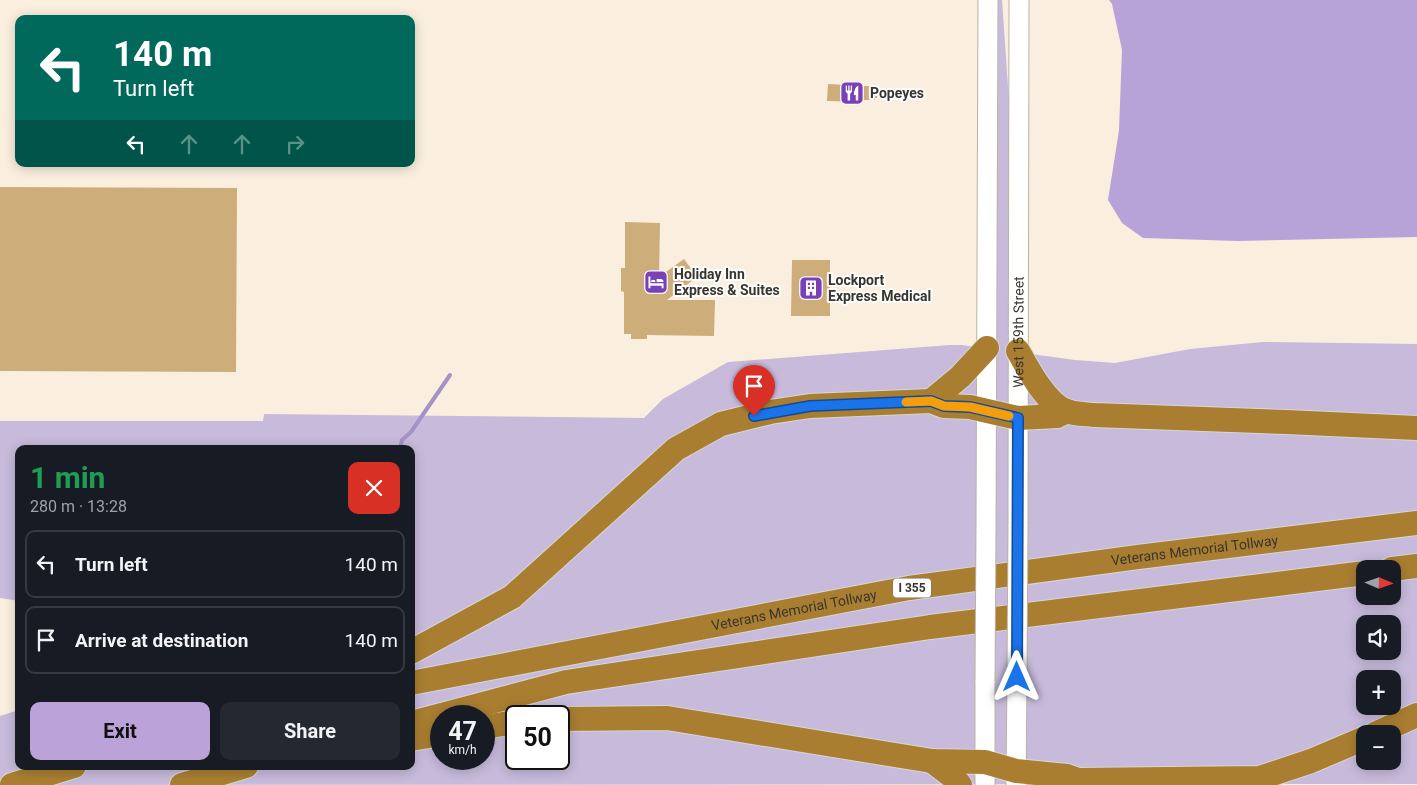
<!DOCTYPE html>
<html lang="en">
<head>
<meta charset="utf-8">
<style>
  :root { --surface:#171b24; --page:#242831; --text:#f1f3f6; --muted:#9ea1a6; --line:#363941; --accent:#bba3da }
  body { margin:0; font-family:Roboto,sans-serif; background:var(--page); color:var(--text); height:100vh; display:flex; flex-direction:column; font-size:19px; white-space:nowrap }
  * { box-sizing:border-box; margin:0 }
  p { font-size:16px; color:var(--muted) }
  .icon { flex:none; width:28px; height:28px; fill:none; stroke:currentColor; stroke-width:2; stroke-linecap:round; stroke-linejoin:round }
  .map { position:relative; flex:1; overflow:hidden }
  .panel { position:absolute; left:15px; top:445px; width:400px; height:325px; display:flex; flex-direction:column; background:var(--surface); border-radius:10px; box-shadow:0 2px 12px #0003 }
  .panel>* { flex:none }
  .hud { position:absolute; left:15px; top:15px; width:400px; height:152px; border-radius:10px; box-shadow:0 2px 12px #0003; background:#00695c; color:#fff; overflow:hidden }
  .needle { width:32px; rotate:92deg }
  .buttons { position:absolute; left:1356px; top:560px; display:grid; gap:10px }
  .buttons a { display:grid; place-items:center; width:45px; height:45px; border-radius:10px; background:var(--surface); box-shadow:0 2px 12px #0003; font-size:25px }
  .speed { position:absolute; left:430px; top:705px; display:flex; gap:10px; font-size:25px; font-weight:700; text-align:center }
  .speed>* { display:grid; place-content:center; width:65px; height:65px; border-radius:50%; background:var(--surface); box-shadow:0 2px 12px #0003; line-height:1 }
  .speed small { font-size:12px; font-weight:400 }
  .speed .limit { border:2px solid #111; border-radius:8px; background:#fff; color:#111 }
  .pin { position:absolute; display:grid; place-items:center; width:42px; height:42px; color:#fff; margin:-51px -21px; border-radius:50% 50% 50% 0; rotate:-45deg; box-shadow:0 0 5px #0007 }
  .pin .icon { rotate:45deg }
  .me { position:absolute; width:55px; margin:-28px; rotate:0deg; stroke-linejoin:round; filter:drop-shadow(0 0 4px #0008) }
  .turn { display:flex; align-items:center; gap:18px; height:105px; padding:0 15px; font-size:22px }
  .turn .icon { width:65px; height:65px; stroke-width:2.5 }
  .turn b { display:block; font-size:35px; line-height:42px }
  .lanes { display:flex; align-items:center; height:48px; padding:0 15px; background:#0003; justify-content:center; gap:25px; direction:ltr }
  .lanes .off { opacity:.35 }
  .round { display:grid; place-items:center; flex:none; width:52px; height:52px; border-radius:10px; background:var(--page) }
  .headline { display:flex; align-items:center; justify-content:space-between; height:85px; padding:0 15px }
  h1 { font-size:30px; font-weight:700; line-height:38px; color:#1e9e55 }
  .action { display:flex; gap:10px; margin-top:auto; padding:10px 15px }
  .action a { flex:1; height:58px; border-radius:10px; background:var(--accent); color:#111; font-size:20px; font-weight:700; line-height:58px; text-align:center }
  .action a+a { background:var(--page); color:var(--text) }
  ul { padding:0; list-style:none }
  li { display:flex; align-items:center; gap:15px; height:68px; margin:0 10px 8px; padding:0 5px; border:2px solid var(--line); border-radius:10px }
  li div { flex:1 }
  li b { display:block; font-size:19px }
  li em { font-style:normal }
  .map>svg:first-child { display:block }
  .green { fill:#c7badb; fill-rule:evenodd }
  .forest { fill:#b8a3d8 }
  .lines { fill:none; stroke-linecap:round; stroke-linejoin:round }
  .stream { stroke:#a692c6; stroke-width:4 }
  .building { fill:#cdad79 }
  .secondary-casing { stroke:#bdb2a2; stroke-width:21 }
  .motorway-casing { stroke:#d7d7d5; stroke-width:26 }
  .secondary { stroke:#fff; stroke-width:19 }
  .motorway { stroke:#a97e31; stroke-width:24 }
  .secondary-bridge-casing { stroke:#bdb2a2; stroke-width:21; stroke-linecap:butt }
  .secondary-bridge { stroke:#fff; stroke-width:19 }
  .route-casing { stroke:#114b97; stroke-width:12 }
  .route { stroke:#1a73e8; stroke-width:9 }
  .slow { stroke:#f59e0b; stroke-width:9 }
  .labels { text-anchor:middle; stroke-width:4; stroke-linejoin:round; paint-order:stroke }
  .shield { fill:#fdfdfd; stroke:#74716c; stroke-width:1 }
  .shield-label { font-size:12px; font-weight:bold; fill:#39352e }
  .poi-label { font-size:14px; font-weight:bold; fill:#39352e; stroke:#fdfdfd; text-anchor:start }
  .street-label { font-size:14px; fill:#39352e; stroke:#fdfdfd }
</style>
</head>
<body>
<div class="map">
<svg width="1417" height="785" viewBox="0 0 1417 785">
  <rect width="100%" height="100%" fill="#faefde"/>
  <path class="green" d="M996 0H1002L1010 115 1009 351 1075 360 1115 363 1190 349 1263 342 1417 344V784L0 785V716L19 710V766H411V449H19V601L0 598V421H263L264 414 644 418 663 399 728 362 950 345H961L994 349ZM1365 569H1392V596H1365ZM1365 624H1392V651H1365ZM1365 679H1392V706H1365ZM441 716H484V759H441ZM516 716H559V759H516ZM1365 734H1392V761H1365Z"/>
  <polygon class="forest" points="1109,0 1417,0 1417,237 1238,241 1143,238 1122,223 1108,200 1119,130 1122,50 1112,4"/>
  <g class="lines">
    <polyline class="stream" points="400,449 402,440 411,432 450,375"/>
  </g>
  <g class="building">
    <polygon points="847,83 858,83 858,86 875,86 875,88 877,88 877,98 875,98 875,100 860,100 860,102 827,101 828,84 847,85"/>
    <polygon points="0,187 237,188 236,372 0,371"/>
    <polygon points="625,222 660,223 659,277 684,259 697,277 667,300 715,300 714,336 647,335 647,339 631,339 631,334 624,334 624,292 621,291 621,268 625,268"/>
    <polygon points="792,260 830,260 830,316 791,316"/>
  </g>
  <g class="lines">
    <g class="secondary-casing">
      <g id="secondary">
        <path id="s1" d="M1018 526 1019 0"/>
        <polyline points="986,529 988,0"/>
        <polyline points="985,681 985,785"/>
        <polyline points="1016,785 1017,677"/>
      </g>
    </g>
    <g class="motorway-casing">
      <g id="motorway">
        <path d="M1018 351C1028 369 1046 403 1066 411 1074 414 1085 414 1094 415L1286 422 1417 428"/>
        <polyline points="931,401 960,377 987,348"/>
        <polyline points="1392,569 1417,566"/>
        <polyline points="411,652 512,597 676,449 721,424 770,412 810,406 931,401 944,406 970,407 1018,418 1057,416 1067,411"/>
        <path id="s2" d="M411 683 909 588 1138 557 1417 523"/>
        <polyline points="559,719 667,718 932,761 985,762 1016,771 1067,776 1078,780 1260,778 1311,761 1365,738"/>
        <polyline points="411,723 566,682 930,627 1365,573"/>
        <polyline points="484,727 516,722"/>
        <polyline points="1375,734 1417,715"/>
        <polyline points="411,739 441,734"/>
        <polyline points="932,761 953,777 960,785"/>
        <polyline points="12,785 74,766"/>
        <polyline points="182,785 246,766"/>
      </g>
    </g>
    <use href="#secondary" class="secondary"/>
    <use href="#motorway" class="motorway"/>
    <g class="secondary-bridge-casing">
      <g id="secondary-bridge">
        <polyline points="1017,677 1018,526"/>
        <polyline points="985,681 986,529"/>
      </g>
    </g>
    <use href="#secondary-bridge" class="secondary-bridge"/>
  </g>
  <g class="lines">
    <g class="route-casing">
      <polyline id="route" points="754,416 810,406 931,401 944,406 970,407 1018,418 1017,677"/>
    </g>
    <use href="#route" class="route"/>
    <polyline class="slow" points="906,402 931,401 944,406 970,407 1009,416"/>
  </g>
  <defs>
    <g id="restaurant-square" transform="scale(1.25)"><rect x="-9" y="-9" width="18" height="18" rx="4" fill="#7a41b7" stroke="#fdfdfd"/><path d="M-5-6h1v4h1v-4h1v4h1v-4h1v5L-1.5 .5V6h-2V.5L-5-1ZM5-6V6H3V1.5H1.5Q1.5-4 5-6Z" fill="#fff"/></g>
    <g id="hotel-square" transform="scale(1.25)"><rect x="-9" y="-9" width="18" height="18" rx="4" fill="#7a41b7" stroke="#fdfdfd"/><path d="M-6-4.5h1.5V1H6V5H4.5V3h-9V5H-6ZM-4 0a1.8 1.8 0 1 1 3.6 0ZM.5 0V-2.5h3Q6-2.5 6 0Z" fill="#fff"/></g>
    <g id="building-square" transform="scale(1.25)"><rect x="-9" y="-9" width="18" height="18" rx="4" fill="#7a41b7" stroke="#fdfdfd"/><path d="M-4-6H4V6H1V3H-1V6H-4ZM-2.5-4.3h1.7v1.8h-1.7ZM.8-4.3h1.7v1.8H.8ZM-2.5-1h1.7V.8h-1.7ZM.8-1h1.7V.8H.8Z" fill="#fff"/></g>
  </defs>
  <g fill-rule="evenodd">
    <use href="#restaurant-square" x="852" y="93"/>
    <use href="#hotel-square" x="656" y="282"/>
    <use href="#building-square" x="811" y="288"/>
  </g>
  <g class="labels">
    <rect class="shield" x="893" y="578.5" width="38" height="19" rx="4"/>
    <g class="shield-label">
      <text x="912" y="592">I 355</text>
    </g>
    <g class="poi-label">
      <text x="870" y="98">Popeyes</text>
      <text x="674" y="279">Holiday Inn<tspan x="674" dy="16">Express &amp; Suites</tspan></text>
      <text x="828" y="285">Lockport<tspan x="828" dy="16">Express Medical</tspan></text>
    </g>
    <g class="street-label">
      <text dy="5" stroke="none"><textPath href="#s1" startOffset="194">West 159th Street</textPath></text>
      <text dy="5" stroke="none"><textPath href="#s2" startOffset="795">Veterans Memorial Tollway</textPath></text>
      <text dy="5" stroke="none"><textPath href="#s2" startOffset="390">Veterans Memorial Tollway</textPath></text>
    </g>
  </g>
</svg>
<div class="buttons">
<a><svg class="needle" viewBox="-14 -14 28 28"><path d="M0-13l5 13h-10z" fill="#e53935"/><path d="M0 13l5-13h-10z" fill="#9ea1a6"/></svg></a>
<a><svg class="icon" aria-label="sound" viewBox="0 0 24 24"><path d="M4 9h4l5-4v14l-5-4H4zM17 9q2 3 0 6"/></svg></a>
<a>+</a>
<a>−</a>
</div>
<div class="speed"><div>47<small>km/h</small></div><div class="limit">50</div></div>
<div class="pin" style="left:754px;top:416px;background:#d93025"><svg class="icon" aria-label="arrive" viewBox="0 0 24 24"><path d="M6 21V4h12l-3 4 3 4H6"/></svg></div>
<svg class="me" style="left:1017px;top:677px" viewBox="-20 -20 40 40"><path d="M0-17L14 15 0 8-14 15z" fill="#1a73e8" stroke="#fff" stroke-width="4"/></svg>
<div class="hud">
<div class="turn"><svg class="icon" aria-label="left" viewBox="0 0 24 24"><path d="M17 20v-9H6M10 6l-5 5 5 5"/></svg><div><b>140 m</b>Turn left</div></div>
<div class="lanes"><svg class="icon" aria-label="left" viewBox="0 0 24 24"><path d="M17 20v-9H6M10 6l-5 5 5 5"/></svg><svg class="icon off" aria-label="ahead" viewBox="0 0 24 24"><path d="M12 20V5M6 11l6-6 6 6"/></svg><svg class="icon off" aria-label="ahead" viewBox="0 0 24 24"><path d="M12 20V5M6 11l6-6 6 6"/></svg><svg class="icon off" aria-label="right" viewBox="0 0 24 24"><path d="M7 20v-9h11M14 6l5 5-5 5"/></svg></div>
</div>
<section class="panel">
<div class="headline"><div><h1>1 min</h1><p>280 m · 13:28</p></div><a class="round" style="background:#d93025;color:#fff"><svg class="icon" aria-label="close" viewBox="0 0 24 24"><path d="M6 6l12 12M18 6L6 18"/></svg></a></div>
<ul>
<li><svg class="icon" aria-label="left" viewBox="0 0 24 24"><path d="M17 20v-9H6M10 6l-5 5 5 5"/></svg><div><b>Turn left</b></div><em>140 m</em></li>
<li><svg class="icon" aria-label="arrive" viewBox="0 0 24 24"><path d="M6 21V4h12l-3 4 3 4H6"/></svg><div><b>Arrive at destination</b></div><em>140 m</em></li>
</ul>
<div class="action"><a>Exit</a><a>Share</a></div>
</section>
</div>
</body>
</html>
